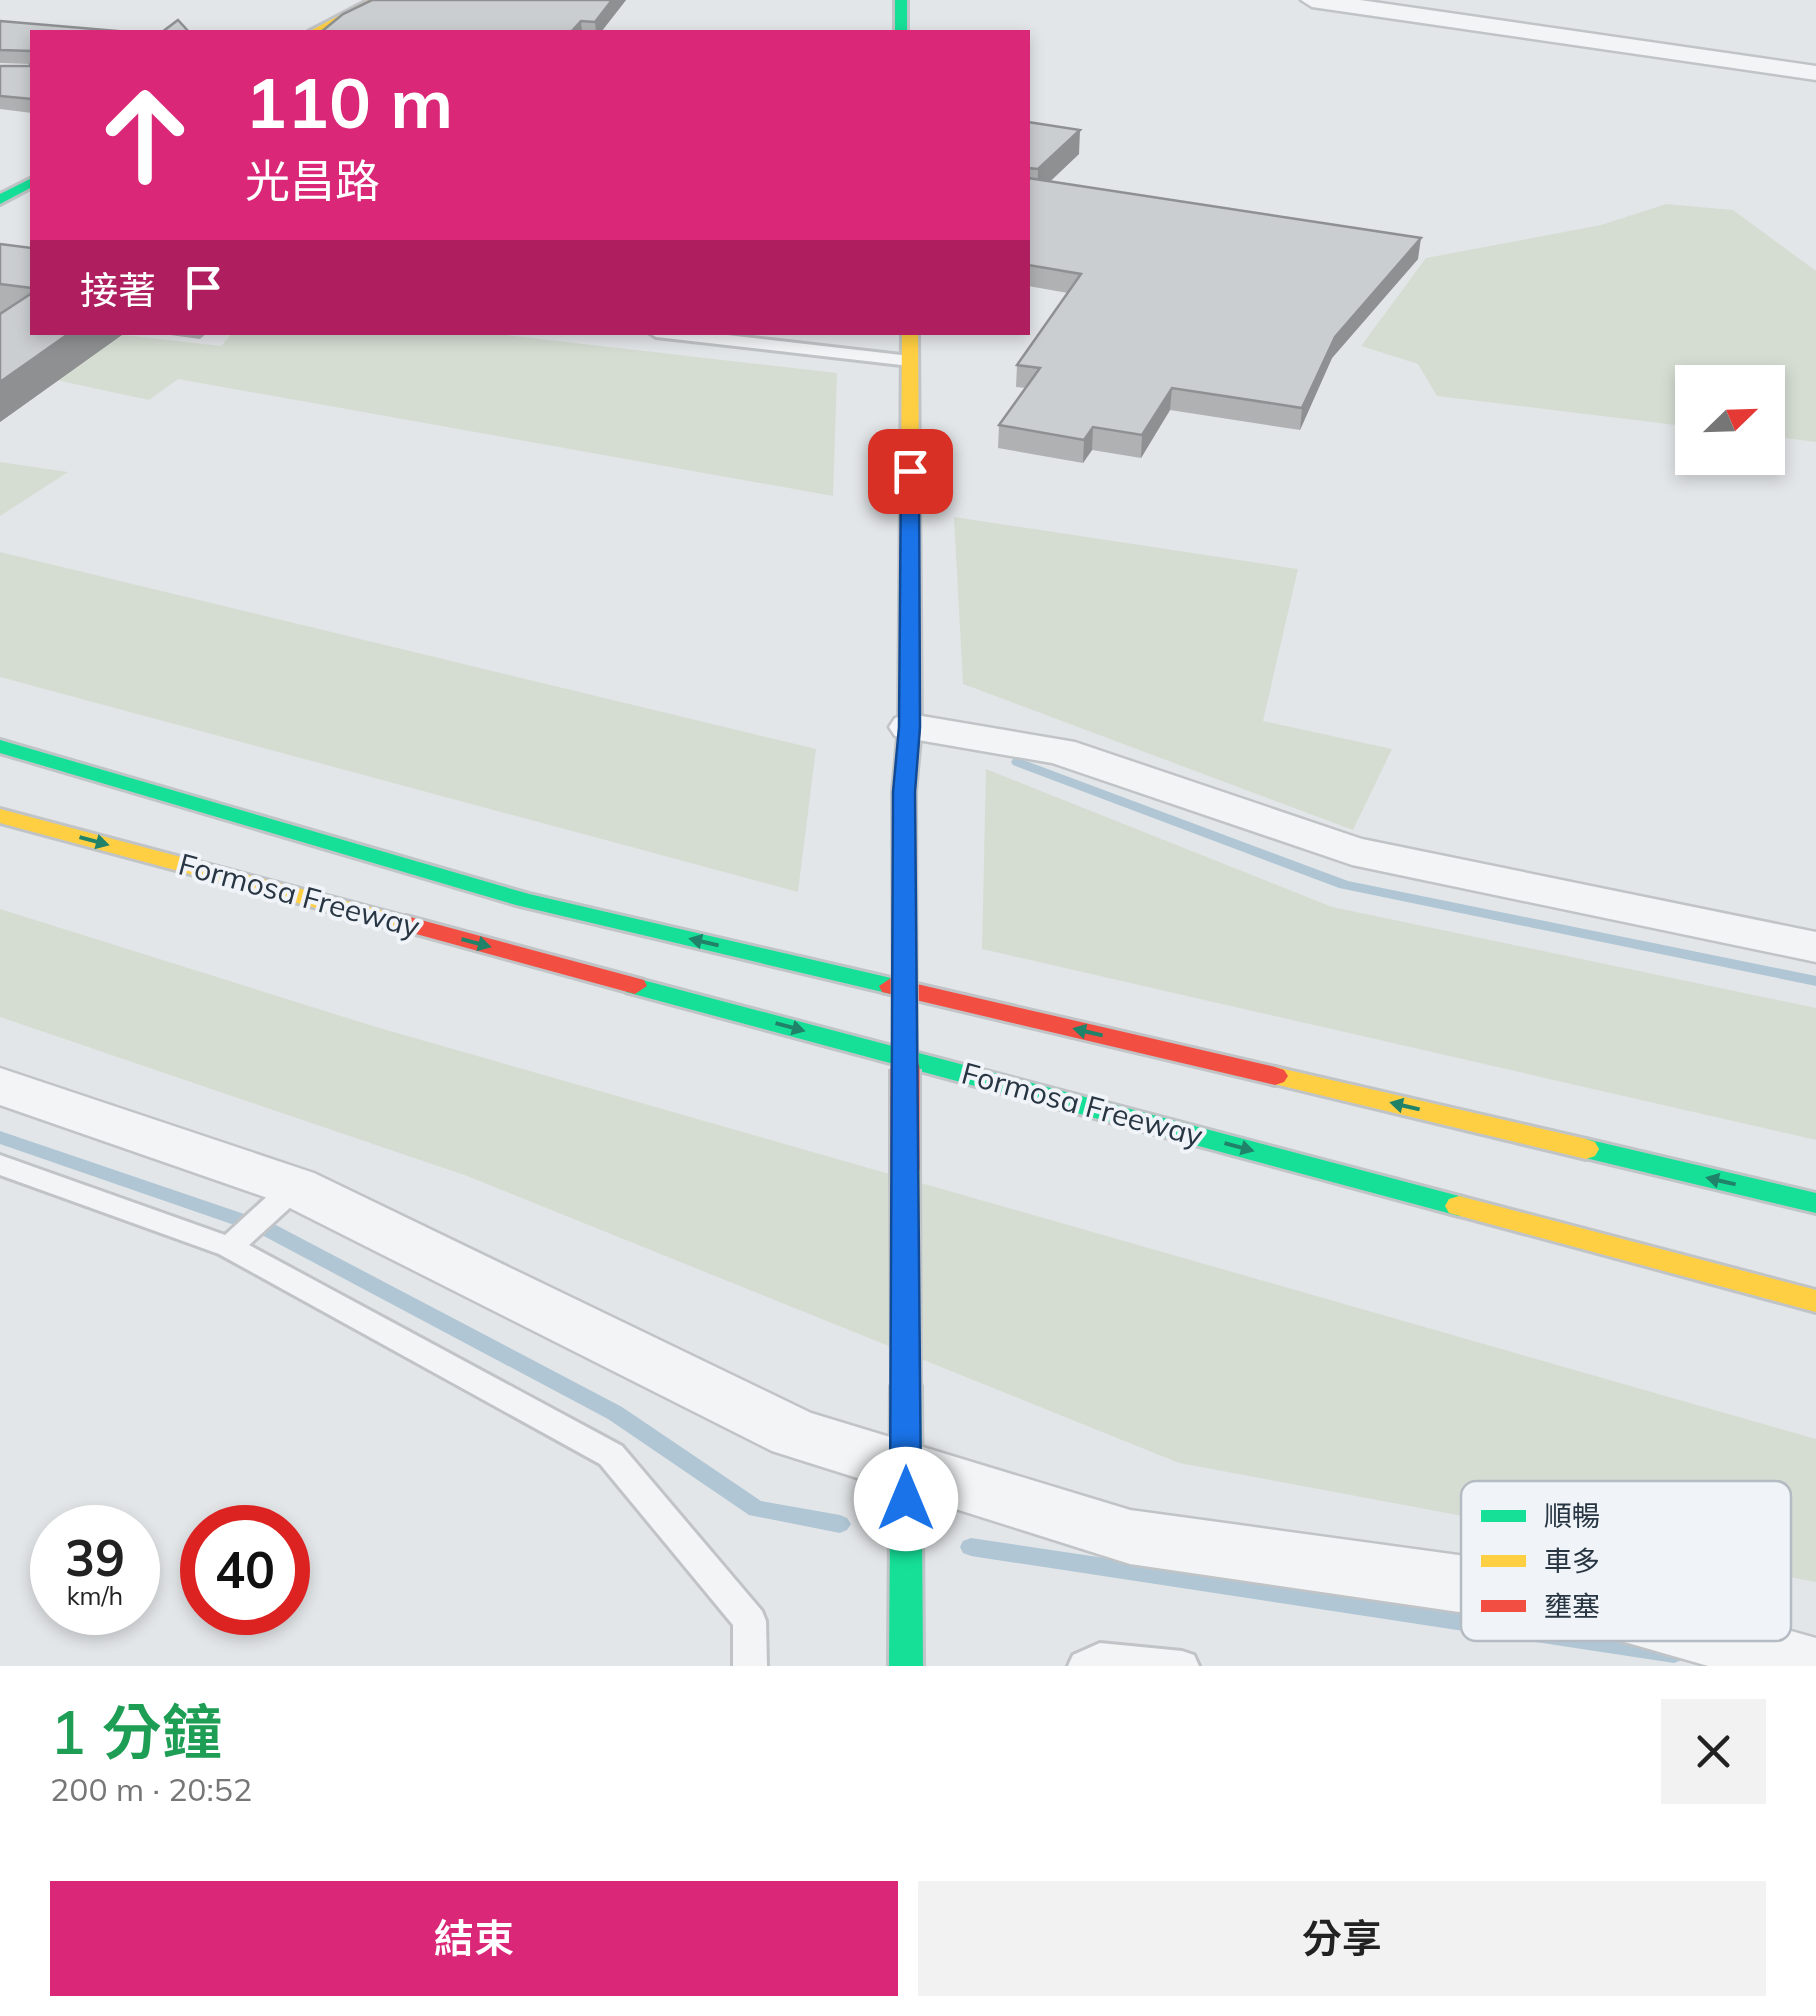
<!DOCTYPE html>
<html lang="zh-TW">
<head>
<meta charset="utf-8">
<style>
  :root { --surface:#fff; --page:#f2f2f2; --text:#222; --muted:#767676; --accent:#db2777 }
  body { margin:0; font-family:Mulish,"Noto Sans TC",sans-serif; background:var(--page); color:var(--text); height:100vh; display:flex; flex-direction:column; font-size:38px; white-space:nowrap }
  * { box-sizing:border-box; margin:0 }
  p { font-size:32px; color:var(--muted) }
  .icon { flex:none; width:55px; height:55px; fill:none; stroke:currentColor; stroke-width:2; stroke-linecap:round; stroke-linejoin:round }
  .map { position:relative; height:1666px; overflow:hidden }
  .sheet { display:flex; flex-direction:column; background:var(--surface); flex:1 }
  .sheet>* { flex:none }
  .top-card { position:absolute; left:30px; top:30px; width:1000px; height:305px; border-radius:0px; box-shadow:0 5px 15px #0003; background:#db2777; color:#fff; overflow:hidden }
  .needle { width:65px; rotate:67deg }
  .tools { position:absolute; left:1675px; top:365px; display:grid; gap:20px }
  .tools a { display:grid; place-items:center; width:110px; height:110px; border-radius:0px; background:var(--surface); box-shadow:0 5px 15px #0003; font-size:50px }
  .speed { position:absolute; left:30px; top:1505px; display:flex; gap:20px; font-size:50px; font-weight:700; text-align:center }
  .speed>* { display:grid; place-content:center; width:130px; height:130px; border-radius:50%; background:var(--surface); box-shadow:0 5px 15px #0003; line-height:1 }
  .speed small { font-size:25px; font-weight:400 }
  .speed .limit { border:15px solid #d22; background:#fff; color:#111 }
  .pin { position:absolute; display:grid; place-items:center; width:85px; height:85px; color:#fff; margin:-42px; border-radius:20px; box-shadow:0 5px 15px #0006 }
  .me { position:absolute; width:110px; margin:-55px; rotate:0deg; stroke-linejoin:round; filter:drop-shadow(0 0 8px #0008) }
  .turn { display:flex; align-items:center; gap:35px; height:210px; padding:0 50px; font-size:45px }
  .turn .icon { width:130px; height:130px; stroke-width:2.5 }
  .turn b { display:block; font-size:70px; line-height:85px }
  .then { display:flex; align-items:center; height:95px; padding:0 50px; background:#0003; gap:20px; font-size:38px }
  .round { display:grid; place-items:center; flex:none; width:105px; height:105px; border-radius:0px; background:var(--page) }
  .headline { display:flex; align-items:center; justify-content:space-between; height:170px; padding:0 50px }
  h1 { font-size:60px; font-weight:600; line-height:75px; color:#1e9e55 }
  .cta { display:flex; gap:20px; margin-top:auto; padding:20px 50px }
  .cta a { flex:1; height:115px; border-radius:0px; background:var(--accent); color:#fff; font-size:40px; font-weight:600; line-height:115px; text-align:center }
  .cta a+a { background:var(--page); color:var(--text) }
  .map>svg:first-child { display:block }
  .green { fill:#d5ddd3 }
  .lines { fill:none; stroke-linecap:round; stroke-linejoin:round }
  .stream { fill:#b0c6d5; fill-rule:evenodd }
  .lane-casing { stroke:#c1c4c6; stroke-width:6 }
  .street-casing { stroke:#c1c4c6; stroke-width:5 }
  .fast-casing { stroke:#c1c4c6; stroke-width:6 }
  .slow-casing { stroke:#c1c4c6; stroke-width:6 }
  .jam-casing { stroke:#c1c4c6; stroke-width:6 }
  .lane { fill:#f2f4f5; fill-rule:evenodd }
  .street { fill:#f2f4f5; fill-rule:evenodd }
  .fast { fill:#16e098; fill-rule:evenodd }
  .slow { fill:#ffcf43; fill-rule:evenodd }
  .jam { fill:#f24e42; fill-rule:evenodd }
  .slow-bridge-casing { stroke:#c1c4c6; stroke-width:34; stroke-linecap:butt }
  .jam-bridge-far1-casing { stroke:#c1c4c6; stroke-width:28; stroke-linecap:butt }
  .jam-bridge-casing { stroke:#c1c4c6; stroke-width:34; stroke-linecap:butt }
  .slow-bridge { stroke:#ffcf43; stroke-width:29 }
  .jam-bridge-far1 { stroke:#f24e42; stroke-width:22 }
  .jam-bridge { stroke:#f24e42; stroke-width:29 }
  .wall { fill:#afb1b3 }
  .shaded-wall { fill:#8e9092 }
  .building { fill:#cbced0; stroke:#8e9092; stroke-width:2.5 }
  .oneway { fill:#208269 }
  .route { fill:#1a73e8; stroke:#114b97; stroke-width:2.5 }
  .labels { text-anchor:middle; stroke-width:8; stroke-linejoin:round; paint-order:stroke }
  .street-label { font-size:30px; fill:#283543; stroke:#f0f4f8 }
  .key { fill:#f0f4f8; stroke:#b4bbc2; stroke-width:2.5 }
  .key-label { font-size:28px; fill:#283543 }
</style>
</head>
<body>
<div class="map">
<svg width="1816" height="1666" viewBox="0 0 1816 1666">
  <rect width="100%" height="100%" fill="#e3e6e8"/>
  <g class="green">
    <polygon points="1666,204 1733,210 1816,271 1816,442 1768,436 1768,382 1692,382 1692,427 1437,396 1418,364 1361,346 1426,258 1601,225"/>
    <polygon points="32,332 106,333 221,346 232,333 488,333 837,373 833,496 178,379 149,400 0,368"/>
    <polygon points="0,462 68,472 0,516"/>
    <polygon points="954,517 1298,569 1263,721 1392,749 1353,830 963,684"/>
    <polygon points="0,552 816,749 798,892 0,677"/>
    <polygon points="986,769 1332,907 1816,1008 1816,1140 982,949"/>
    <polygon points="0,909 376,1027 1816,1439 1816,1582 1179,1463 467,1176 0,1017"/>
  </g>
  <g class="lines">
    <g class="stream">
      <polygon points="1018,758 1348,881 1816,976 1816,986 1339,888 1013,765 1011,762 1013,759"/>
      <polygon points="0,1131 274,1224 622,1407 761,1501 840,1515 847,1518 851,1524 847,1530 840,1533 749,1515 608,1419 260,1234 0,1144"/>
      <polygon points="971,1538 1674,1643 1682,1646 1685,1653 1682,1660 1674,1663 971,1556 963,1553 960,1547 963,1541"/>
    </g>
    <g class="lane-casing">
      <g id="lane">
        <polygon points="648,332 702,332 910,356 918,361 910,366 656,337"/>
        <polygon points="0,1155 225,1235 285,1180 295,1177 305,1180 309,1187 305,1194 249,1245 622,1446 762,1611 766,1621 767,1666 733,1666 733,1625 600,1464 219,1254 0,1175"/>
        <polygon points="1100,1643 1182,1651 1194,1655 1199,1666 1068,1666 1073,1655"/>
      </g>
    </g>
    <g class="street-casing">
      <g id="street">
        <polygon points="1301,0 1360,0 1816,66 1816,80 1312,7"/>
        <polygon points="910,714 1075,742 1362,839 1816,932 1816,962 1352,865 1052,763 895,736 889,727 895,718"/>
        <polygon points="0,1068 314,1173 811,1413 1130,1510 1583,1572 1816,1638 1816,1666 1708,1666 1583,1630 1130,1564 794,1458 772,1451 276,1201 0,1105"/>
      </g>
    </g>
    <g class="fast-casing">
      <g id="fast">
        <rect x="895" y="0" width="12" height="32"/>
        <polygon points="32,178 32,187 0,204 0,194"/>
        <polygon points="0,740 529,894 891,978 903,986 891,994 516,905 0,753"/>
        <polygon points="635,978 1459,1196 1469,1199 1473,1206 1469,1213 1459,1216 626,992 623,986 626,980"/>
        <polygon points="1586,1139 1816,1193 1816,1213 1577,1156 1573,1149 1577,1142"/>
        <polygon points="906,1374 917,1378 921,1386 923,1666 889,1666 891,1386 895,1378"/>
      </g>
    </g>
    <g class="slow-casing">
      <g id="slow">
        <polygon points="369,0 384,0 322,32 308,32"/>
        <polygon points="902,332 918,332 919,489 910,494 901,489"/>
        <polygon points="0,809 414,919 418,924 406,932 0,823"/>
        <polygon points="1275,1067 1586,1139 1595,1142 1599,1149 1595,1156 1586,1159 1266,1082 1262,1076 1266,1070"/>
        <polygon points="1459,1196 1816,1290 1816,1312 1449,1213 1445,1206 1449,1199"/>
      </g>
    </g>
    <g class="jam-casing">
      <g id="jam">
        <polygon points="910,484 919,489 921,727 915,792 904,799 893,792 899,727 901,489"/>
        <polygon points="406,916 644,980 647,986 635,994 398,929 394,924"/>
        <polygon points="891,978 1275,1067 1284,1070 1288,1076 1284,1082 1275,1085 882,992 879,986"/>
      </g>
    </g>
    <use href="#lane" class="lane"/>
    <use href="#street" class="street"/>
    <use href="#fast" class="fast"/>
    <use href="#slow" class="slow"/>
    <use href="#jam" class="jam"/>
    <g class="slow-bridge-casing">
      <polyline id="slow-bridge" points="905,1167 906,1386"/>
    </g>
    <g class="jam-bridge-far1-casing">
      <polyline id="jam-bridge-far1" points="904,792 905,1071"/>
    </g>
    <g class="jam-bridge-casing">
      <polyline id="jam-bridge" points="905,1069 905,1167"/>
    </g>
    <use href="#slow-bridge" class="slow-bridge"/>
    <use href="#jam-bridge-far1" class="jam-bridge-far1"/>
    <use href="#jam-bridge" class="jam-bridge"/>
  </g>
  <g class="wall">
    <polygon points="626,0 601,32 321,32"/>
    <polygon points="0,21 32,32 32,113 0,109 0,66 29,66 30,64 0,63"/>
    <polygon points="1028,122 1079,154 1050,181 1418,259 1332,358 1300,430 1170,410 1141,458 1092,450 1083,463 998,448 999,425 1026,388 1016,387 1017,365 1068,293 1028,286"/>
    <polygon points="0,244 32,248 32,332 126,332 0,422"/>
    <polygon points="148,332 208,332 200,339"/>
  </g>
  <g class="shaded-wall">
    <polygon points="612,0 626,0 601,32 596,32 595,22"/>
    <polygon points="581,21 582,32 571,32"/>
    <polygon points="1080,130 1079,154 1037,194 1038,169"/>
    <polygon points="1421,238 1418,259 1332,358 1300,430 1302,408 1335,337"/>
    <polygon points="71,332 126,332 0,422 0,382"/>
    <polygon points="1172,388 1170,410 1141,458 1142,435"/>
    <polygon points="1093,427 1092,450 1083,463 1084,440"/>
  </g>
  <g class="building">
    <polygon points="372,0 612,0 595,22 581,21 571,32 321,32 343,14"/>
    <polygon points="178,20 189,32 162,32"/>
    <polygon points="0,21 129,32 32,32 32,60 32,51 0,50"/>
    <polygon points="32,62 32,99 0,96 0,66 29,66"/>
    <polygon points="1028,122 1080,130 1038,169 1028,168"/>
    <polygon points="1028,178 1421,238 1335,337 1302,408 1172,388 1142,435 1093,427 1084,440 999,425 1040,368 1017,365 1081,274 1028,265"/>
    <polygon points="0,244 32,248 32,288 0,284"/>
    <polygon points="32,293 32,332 71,332 0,382 0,314"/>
  </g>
  <defs><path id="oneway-solid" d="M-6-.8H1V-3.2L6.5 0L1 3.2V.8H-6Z" transform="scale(2.5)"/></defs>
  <g class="oneway">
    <use href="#oneway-solid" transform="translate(94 841) rotate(15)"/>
    <use href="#oneway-solid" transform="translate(704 942) rotate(-167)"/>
    <use href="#oneway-solid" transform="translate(476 943) rotate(15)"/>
    <use href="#oneway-solid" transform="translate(790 1027) rotate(15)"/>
    <use href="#oneway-solid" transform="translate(1088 1032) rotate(-167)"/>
    <use href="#oneway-solid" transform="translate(1405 1106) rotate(-167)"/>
    <use href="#oneway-solid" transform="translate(1239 1147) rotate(15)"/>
    <use href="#oneway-solid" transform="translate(1721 1181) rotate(-167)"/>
  </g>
  <polygon class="route" points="910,466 919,471 920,727 915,792 921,1499 917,1508 906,1512 894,1508 890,1499 893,792 899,727 901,471"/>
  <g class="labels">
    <g class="street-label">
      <text transform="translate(299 896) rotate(15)" y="10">Formosa Freeway</text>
      <text transform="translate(1082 1105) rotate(15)" y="10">Formosa Freeway</text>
    </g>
  </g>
  <rect x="1461" y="1481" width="330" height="160" rx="15" class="key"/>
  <rect x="1481" y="1510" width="45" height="12" fill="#16e098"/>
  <rect x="1481" y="1555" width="45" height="12" fill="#ffcf43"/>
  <rect x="1481" y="1600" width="45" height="12" fill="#f24e42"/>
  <g class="key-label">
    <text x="1544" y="1526">順暢</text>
    <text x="1544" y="1571">車多</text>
    <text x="1544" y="1616">壅塞</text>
  </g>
</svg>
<div class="tools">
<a><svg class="needle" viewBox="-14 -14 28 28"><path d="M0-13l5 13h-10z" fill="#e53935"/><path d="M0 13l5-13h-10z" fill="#767676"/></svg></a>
</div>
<div class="speed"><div>39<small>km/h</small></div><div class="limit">40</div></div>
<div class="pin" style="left:910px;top:471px;background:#d93025"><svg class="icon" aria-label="arrive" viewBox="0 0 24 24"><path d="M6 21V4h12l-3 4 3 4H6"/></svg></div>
<svg class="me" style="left:906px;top:1499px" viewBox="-20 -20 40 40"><circle r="19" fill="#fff"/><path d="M0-13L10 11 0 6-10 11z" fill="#1a73e8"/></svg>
<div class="top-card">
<div class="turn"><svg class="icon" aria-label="ahead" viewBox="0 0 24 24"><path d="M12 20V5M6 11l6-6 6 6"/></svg><div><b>110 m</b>光昌路</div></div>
<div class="then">接著<svg class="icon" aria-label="arrive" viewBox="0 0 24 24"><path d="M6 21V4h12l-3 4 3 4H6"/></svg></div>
</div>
</div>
<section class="sheet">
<div class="headline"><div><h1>1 分鐘</h1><p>200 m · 20:52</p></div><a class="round"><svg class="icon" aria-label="close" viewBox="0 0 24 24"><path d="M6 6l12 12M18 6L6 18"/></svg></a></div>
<div class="cta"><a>結束</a><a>分享</a></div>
</section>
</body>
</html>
